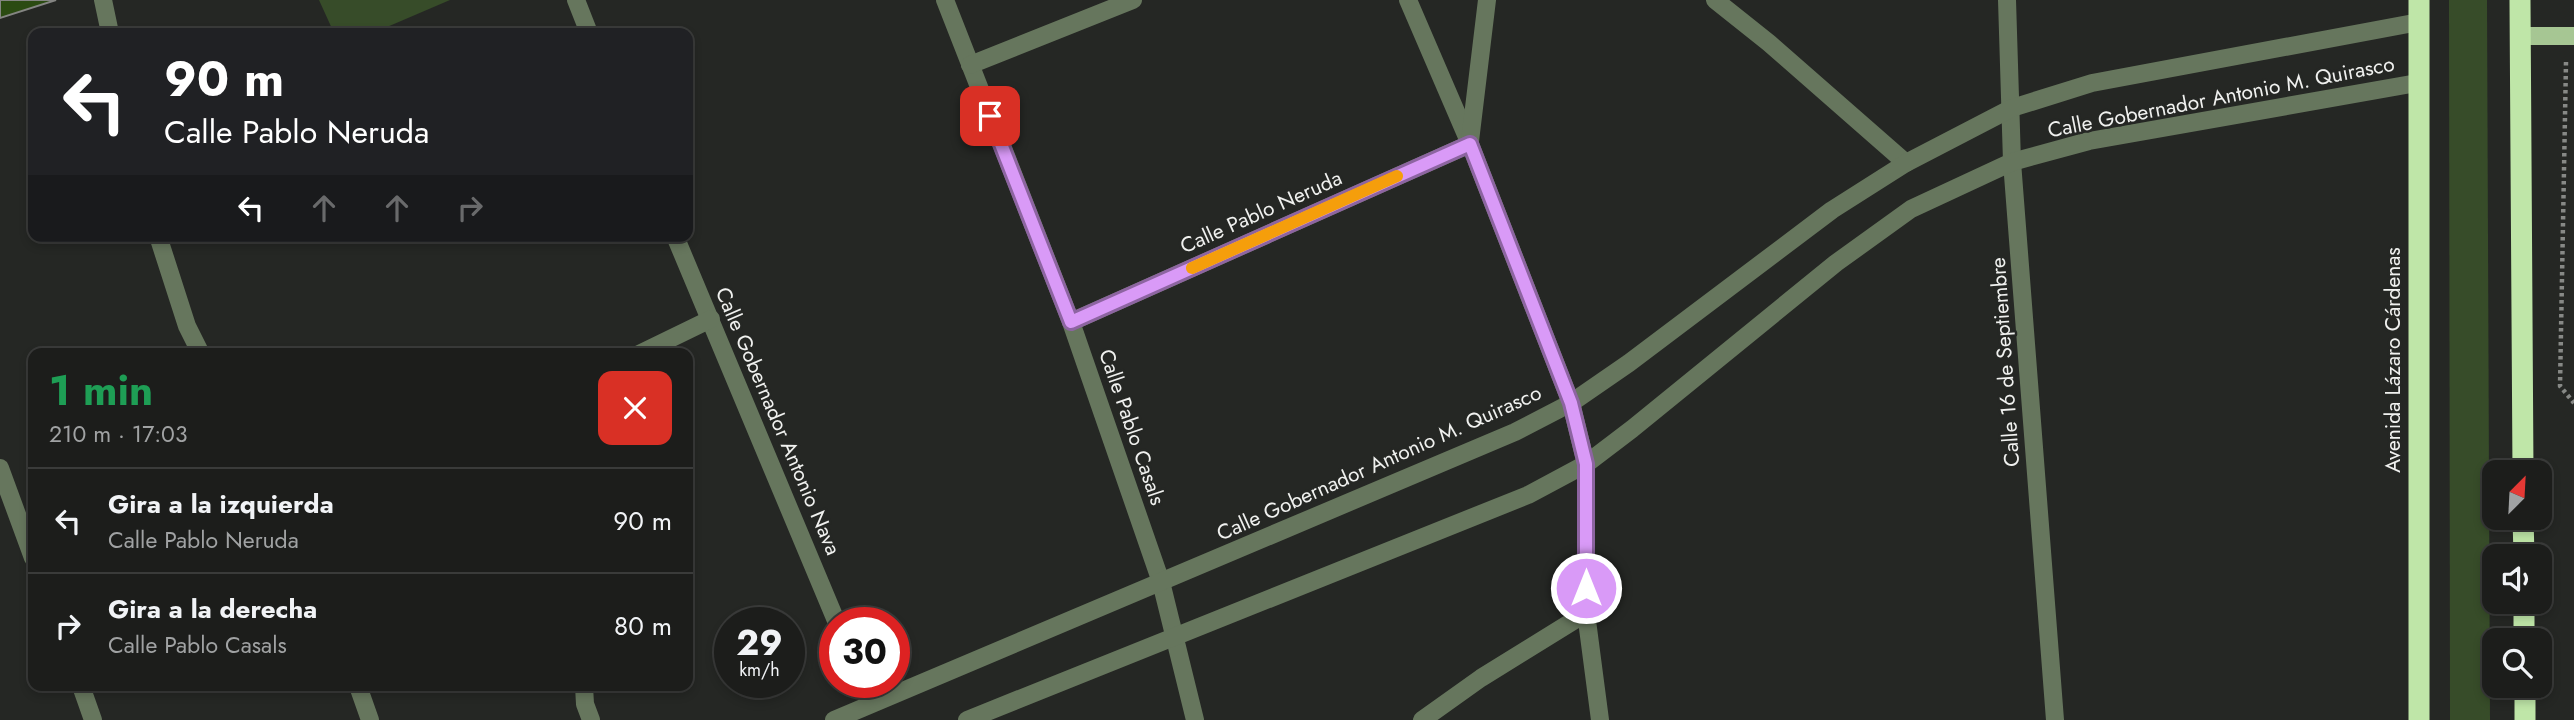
<!DOCTYPE html>
<html lang="es">
<head>
<meta charset="utf-8">
<style>
  :root { --surface:#1c1d1b; --page:#252624; --text:#f1f3f6; --muted:#a0a2a3; --line:#3a3b3a }
  body { margin:0; font-family:Jost,sans-serif; background:var(--page); color:var(--text); height:100vh; display:flex; flex-direction:column; font-size:26px; white-space:nowrap }
  * { box-sizing:border-box; margin:0 }
  p { font-size:23px; color:var(--muted) }
  .icon { flex:none; width:38px; height:38px; fill:none; stroke:currentColor; stroke-width:2; stroke-linecap:round; stroke-linejoin:round }
  .map { position:relative; flex:1; overflow:hidden }
  .details { position:absolute; left:28px; top:348px; width:665px; height:343px; display:flex; flex-direction:column; background:var(--surface); border-radius:14px; box-shadow:0 4px 10px #0003,0 0 0 2px var(--line) }
  .details>* { flex:none }
  .top-card { position:absolute; left:28px; top:28px; width:665px; height:214px; border-radius:14px; box-shadow:0 4px 10px #0003,0 0 0 2px var(--line); background:#202124; color:#fff; overflow:hidden }
  .needle { width:46px; rotate:24deg }
  .controls { position:absolute; left:2482px; top:460px; display:grid; gap:14px }
  .controls a { display:grid; place-items:center; width:70px; height:70px; border-radius:14px; background:var(--surface); box-shadow:0 4px 10px #0003,0 0 0 2px var(--line); font-size:35px }
  .speed { position:absolute; left:714px; top:607px; display:flex; gap:14px; font-size:35px; font-weight:700; text-align:center }
  .speed>* { display:grid; place-content:center; width:91px; height:91px; border-radius:50%; background:var(--surface); box-shadow:0 4px 10px #0003,0 0 0 2px var(--line); line-height:1 }
  .speed small { font-size:18px; font-weight:400 }
  .speed .limit { border:10px solid #d22; background:#fff; color:#111 }
  .pin { position:absolute; display:grid; place-items:center; width:60px; height:60px; color:#fff; margin:-30px; border-radius:14px; box-shadow:0 4px 10px #0006 }
  .me { position:absolute; width:77px; margin:-38px; rotate:0deg; stroke-linejoin:round; filter:drop-shadow(0 0 5px #0008) }
  .turn { display:flex; align-items:center; gap:24px; height:147px; padding:0 21px; font-size:32px }
  .turn .icon { width:91px; height:91px; stroke-width:2.5 }
  .turn b { display:block; font-size:49px; line-height:60px }
  .lanes { display:flex; align-items:center; height:66px; padding:0 21px; background:#0003; justify-content:center; gap:35px; direction:ltr }
  .lanes .off { opacity:.35 }
  .round { display:grid; place-items:center; flex:none; width:74px; height:74px; border-radius:14px; background:var(--page) }
  .headline { display:flex; align-items:center; justify-content:space-between; height:119px; padding:0 21px }
  h1 { font-size:42px; font-weight:700; line-height:52px; color:#1e9e55 }
  ul { padding:0; list-style:none }
  li { display:flex; align-items:center; gap:21px; height:105px; padding:0 21px; border-top:2px solid var(--line) }
  li div { flex:1 }
  li b { display:block; font-size:26px }
  li em { font-style:normal }
  .map>svg:first-child { display:block }
  .green { fill:#374c29 }
  .building { fill:#2b4b12; stroke:#848582; stroke-width:2 }
  .lines { fill:none; stroke-linecap:round; stroke-linejoin:round }
  .path { stroke:#878986; stroke-width:4.5; stroke-dasharray:3.5 3.5; stroke-linecap:butt }
  .minor { stroke:#66765d; stroke-width:18 }
  .major { stroke:#a6c693; stroke-width:18 }
  .highway { stroke:#bfe6a8; stroke-width:21 }
  .route-casing { stroke:#8d64a1; stroke-width:18 }
  .route { stroke:#d99af7; stroke-width:12 }
  .slow { stroke:#f59e0b; stroke-width:12 }
  .labels { text-anchor:middle; stroke-width:5; stroke-linejoin:round; paint-order:stroke }
  .street-label { font-size:21px; fill:#f0f1ef; stroke:#252724 }
</style>
</head>
<body>
<div class="map">
<svg width="2574" height="720" viewBox="0 0 2574 720">
  <rect width="100%" height="100%" fill="#252724"/>
  <g class="green">
    <polygon points="319,0 450,0 373,33 334,33"/>
    <polygon points="2449,0 2487,0 2490,720 2450,720"/>
  </g>
  <polygon class="building" points="0,0 56,0 0,18"/>
  <g class="lines">
    <polyline class="path" points="2566,62 2560,386 2574,403"/>
    <g class="minor">
      <polyline points="103,0 110,33"/>
      <polyline points="576,0 589,33"/>
      <polyline points="945,0 1071,322 1161,582 1195,720"/>
      <polyline points="1408,0 1470,144 1571,403 1586,464 1586,613 1600,720"/>
      <polyline points="1715,0 1769,43 1906,163"/>
      <polyline points="2007,0 2012,162 2055,720"/>
      <polyline points="970,65 1133,0"/>
      <polyline points="1470,141 1487,0"/>
      <polyline points="158,236 187,326 201,354"/>
      <polyline points="675,236 837,623"/>
      <polyline points="1071,322 1470,144"/>
      <polyline points="639,354 711,319"/>
      <polyline points="0,468 33,558"/>
      <polyline points="862,682 870,704"/>
      <polyline points="81,686 93,720"/>
      <polyline points="358,686 370,720"/>
      <polyline points="584,686 585,704 591,720"/>
      <polyline points="834,720 1515,432 1571,403 1629,363 1832,210 1906,163 2012,108 2092,83 2419,22"/>
      <polyline points="967,720 1528,495 1586,464 1632,429 1836,263 1911,209 2012,162 2089,141 2417,83"/>
      <polyline points="1422,720 1481,678 1586,613"/>
    </g>
    <polyline class="major" points="2519,36 2574,36"/>
    <g class="highway">
      <polyline points="2419,0 2419,720"/>
      <polyline points="2520,0 2523,472"/>
      <polyline points="2523,518 2524,556"/>
      <polyline points="2524,602 2524,640"/>
      <polyline points="2525,686 2525,720"/>
    </g>
  </g>
  <g class="lines">
    <g class="route-casing">
      <polyline id="route" points="990,116 1071,322 1470,144 1571,403 1586,464 1586,588"/>
    </g>
    <use href="#route" class="route"/>
    <polyline class="slow" points="1192,268 1397,176"/>
  </g>
  <g class="labels">
    <g class="street-label">
      <text transform="translate(2221 97) rotate(-11)" y="7">Calle Gobernador Antonio M. Quirasco</text>
      <text transform="translate(1261 212) rotate(-24)" y="7">Calle Pablo Neruda</text>
      <text transform="translate(2393 360) rotate(-90)" y="7">Avenida Lázaro Cárdenas</text>
      <text transform="translate(2005 362) rotate(-94)" y="7">Calle 16 de Septiembre</text>
      <text transform="translate(778 421) rotate(67)" y="7">Calle Gobernador Antonio Nava</text>
      <text transform="translate(1132 427) rotate(71)" y="7">Calle Pablo Casals</text>
      <text transform="translate(1379 463) rotate(-24)" y="7">Calle Gobernador Antonio M. Quirasco</text>
    </g>
  </g>
</svg>
<div class="controls">
<a><svg class="needle" viewBox="-14 -14 28 28"><path d="M0-13l5 13h-10z" fill="#e53935"/><path d="M0 13l5-13h-10z" fill="#a0a2a3"/></svg></a>
<a><svg class="icon" aria-label="sound" viewBox="0 0 24 24"><path d="M4 9h4l5-4v14l-5-4H4zM17 9q2 3 0 6"/></svg></a>
<a><svg class="icon" aria-label="search" viewBox="0 0 24 24"><circle cx="10" cy="10" r="6"/><path d="M15 15l6 6"/></svg></a>
</div>
<div class="speed"><div>29<small>km/h</small></div><div class="limit">30</div></div>
<div class="pin" style="left:990px;top:116px;background:#d93025"><svg class="icon" aria-label="arrive" viewBox="0 0 24 24"><path d="M6 21V4h12l-3 4 3 4H6"/></svg></div>
<svg class="me" style="left:1586px;top:588px" viewBox="-20 -20 40 40"><circle r="17" fill="#d99af7" stroke="#fff" stroke-width="3"/><path d="M0-11L8 9 0 5-8 9z" fill="#fff"/></svg>
<div class="top-card">
<div class="turn"><svg class="icon" aria-label="left" viewBox="0 0 24 24"><path d="M17 20v-9H6M10 6l-5 5 5 5"/></svg><div><b>90 m</b>Calle Pablo Neruda</div></div>
<div class="lanes"><svg class="icon" aria-label="left" viewBox="0 0 24 24"><path d="M17 20v-9H6M10 6l-5 5 5 5"/></svg><svg class="icon off" aria-label="ahead" viewBox="0 0 24 24"><path d="M12 20V5M6 11l6-6 6 6"/></svg><svg class="icon off" aria-label="ahead" viewBox="0 0 24 24"><path d="M12 20V5M6 11l6-6 6 6"/></svg><svg class="icon off" aria-label="right" viewBox="0 0 24 24"><path d="M7 20v-9h11M14 6l5 5-5 5"/></svg></div>
</div>
<section class="details">
<div class="headline"><div><h1>1 min</h1><p>210 m · 17:03</p></div><a class="round" style="background:#d93025;color:#fff"><svg class="icon" aria-label="close" viewBox="0 0 24 24"><path d="M6 6l12 12M18 6L6 18"/></svg></a></div>
<ul>
<li><svg class="icon" aria-label="left" viewBox="0 0 24 24"><path d="M17 20v-9H6M10 6l-5 5 5 5"/></svg><div><b>Gira a la izquierda</b><p>Calle Pablo Neruda</p></div><em>90 m</em></li>
<li><svg class="icon" aria-label="right" viewBox="0 0 24 24"><path d="M7 20v-9h11M14 6l5 5-5 5"/></svg><div><b>Gira a la derecha</b><p>Calle Pablo Casals</p></div><em>80 m</em></li>
</ul>
</section>
</div>
</body>
</html>
